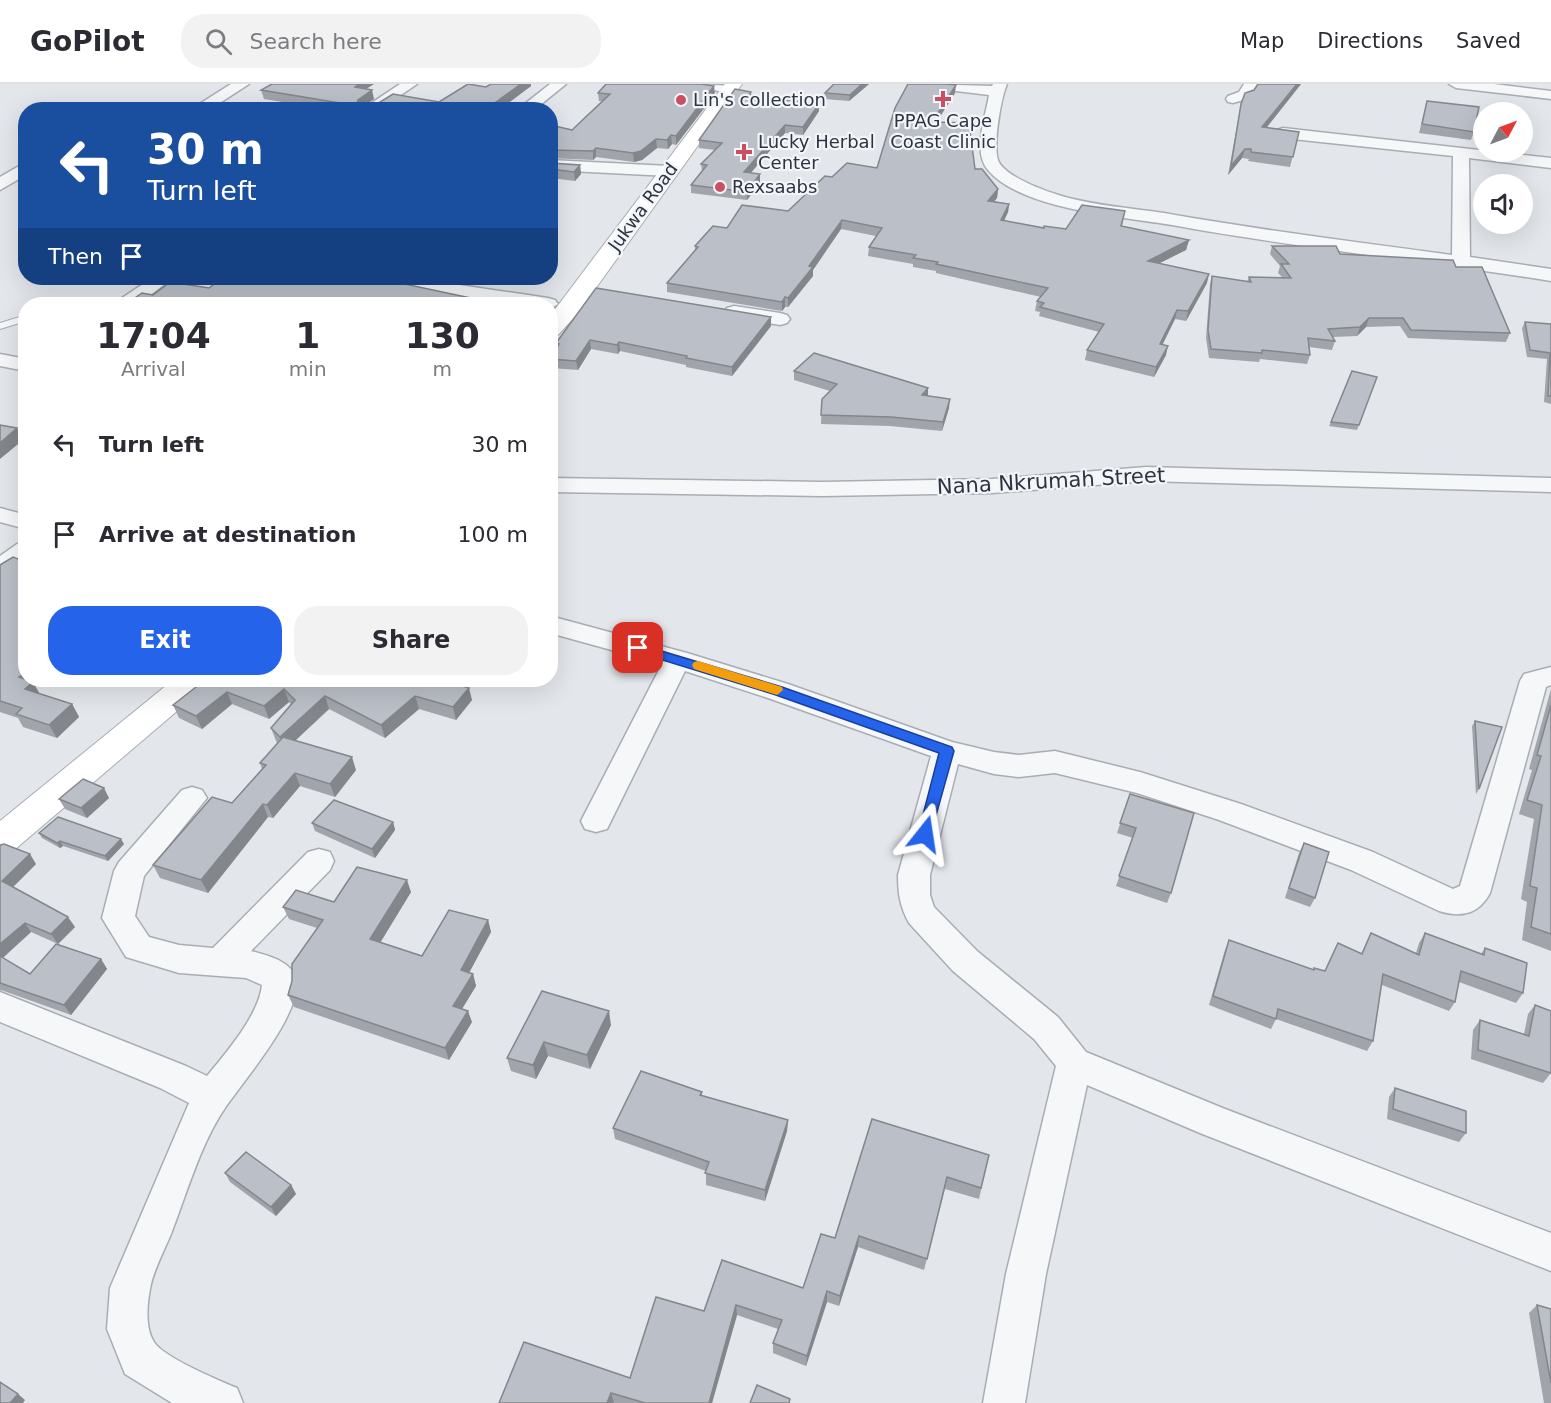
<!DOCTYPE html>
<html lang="en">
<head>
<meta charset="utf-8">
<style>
  :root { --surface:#fff; --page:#f2f2f3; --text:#2b2b33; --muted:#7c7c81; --line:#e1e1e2; --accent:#2563eb }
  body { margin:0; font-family:"DejaVu Sans",sans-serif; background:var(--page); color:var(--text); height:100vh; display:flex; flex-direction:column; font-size:22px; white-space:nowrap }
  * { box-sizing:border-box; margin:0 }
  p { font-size:20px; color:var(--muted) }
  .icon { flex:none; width:33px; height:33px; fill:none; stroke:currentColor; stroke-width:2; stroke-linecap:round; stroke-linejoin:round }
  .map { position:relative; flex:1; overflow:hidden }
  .sheet { position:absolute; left:18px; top:213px; width:540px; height:390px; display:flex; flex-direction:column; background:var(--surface); border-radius:24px; box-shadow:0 6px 24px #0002 }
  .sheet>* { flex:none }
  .guide { position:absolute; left:18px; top:18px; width:540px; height:183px; border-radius:24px; box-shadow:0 6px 24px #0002; background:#1a4fa0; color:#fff; overflow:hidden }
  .needle { width:39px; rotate:49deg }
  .tools { position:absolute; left:1473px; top:18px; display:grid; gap:12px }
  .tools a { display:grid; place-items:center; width:60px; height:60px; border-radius:50%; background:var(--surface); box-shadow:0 6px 24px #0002; font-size:30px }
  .pin { position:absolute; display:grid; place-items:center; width:51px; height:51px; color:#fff; margin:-26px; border-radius:12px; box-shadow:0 3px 9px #0006 }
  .me { position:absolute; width:66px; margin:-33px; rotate:15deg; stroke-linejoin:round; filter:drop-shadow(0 0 4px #0008) }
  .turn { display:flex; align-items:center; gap:21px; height:126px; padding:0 30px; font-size:27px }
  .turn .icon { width:78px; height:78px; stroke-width:2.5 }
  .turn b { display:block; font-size:42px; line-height:51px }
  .then { display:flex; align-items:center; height:57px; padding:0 30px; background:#0003; gap:12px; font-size:22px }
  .eta { display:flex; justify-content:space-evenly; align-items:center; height:102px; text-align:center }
  .eta b { font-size:36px; font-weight:700; line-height:42px }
  .cta { display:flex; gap:12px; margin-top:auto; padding:12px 30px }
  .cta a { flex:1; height:69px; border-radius:24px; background:var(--accent); color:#fff; font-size:24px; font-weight:700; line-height:69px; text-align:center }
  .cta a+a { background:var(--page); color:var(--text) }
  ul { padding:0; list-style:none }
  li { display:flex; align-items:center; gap:18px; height:90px; padding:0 30px }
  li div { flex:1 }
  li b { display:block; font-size:22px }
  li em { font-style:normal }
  header { display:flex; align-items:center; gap:36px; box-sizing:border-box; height:84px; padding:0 30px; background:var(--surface); border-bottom:2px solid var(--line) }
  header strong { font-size:28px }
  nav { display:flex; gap:33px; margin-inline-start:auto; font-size:21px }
  .search { width:420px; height:54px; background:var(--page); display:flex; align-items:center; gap:15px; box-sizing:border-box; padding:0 21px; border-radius:24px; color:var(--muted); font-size:22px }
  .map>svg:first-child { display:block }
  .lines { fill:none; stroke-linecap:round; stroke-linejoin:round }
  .service-casing { stroke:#a8adb5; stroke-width:2 }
  .minor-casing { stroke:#a8adb5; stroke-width:3 }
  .secondary-casing { stroke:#a8adb5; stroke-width:2 }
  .service { fill:#f6f7f9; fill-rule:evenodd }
  .minor { fill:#f6f7f9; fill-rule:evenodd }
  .secondary { fill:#fff; fill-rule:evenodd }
  .wall { fill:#a1a4ab }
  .shaded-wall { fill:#83868b }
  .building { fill:#bbbfc7; stroke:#83868b; stroke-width:1.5 }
  .route { fill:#2563eb; stroke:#184099; stroke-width:1.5 }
  .slow { fill:#f59e0b }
  .poi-dot { fill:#c85062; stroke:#f3f5f8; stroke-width:2 }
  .labels { text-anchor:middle; stroke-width:4.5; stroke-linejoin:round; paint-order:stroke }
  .far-poi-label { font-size:18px; fill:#2c3442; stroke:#f3f5f8; text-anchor:start }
  .far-street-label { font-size:18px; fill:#2c3442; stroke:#f3f5f8 }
  .street-label { font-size:21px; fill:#2c3442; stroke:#f3f5f8 }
</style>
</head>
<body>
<header>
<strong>GoPilot</strong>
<div class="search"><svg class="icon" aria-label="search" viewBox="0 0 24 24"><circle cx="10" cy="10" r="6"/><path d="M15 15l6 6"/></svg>Search here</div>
<nav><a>Map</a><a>Directions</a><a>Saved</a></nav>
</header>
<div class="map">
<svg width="1551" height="1319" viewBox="0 0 1551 1319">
  <rect width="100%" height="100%" fill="#e3e6eb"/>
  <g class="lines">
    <g class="service-casing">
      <polygon id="service" points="26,231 26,237 0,245 0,239"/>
    </g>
    <g class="minor-casing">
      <g id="minor">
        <polygon points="231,0 249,0 209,26 190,26"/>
        <polygon points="400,0 417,0 379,26 361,26"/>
        <polygon points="550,0 566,0 534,26 517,26"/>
        <polygon points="693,0 736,2 738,5 731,9 700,4"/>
        <path d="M924 0 992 2 993 0H1007C1001 14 991 68 1000 80 1011 95 1047 108 1065 113 1097 122 1131 124 1164 129 1259 146 1356 158 1452 171L1453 72 1283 54 1277 52 1275 49 1277 46 1283 44 1551 74V84L1469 74 1470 173 1551 185V197C1425 177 1298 164 1172 141 1134 135 1094 131 1056 121 1033 115 1003 104 988 86 972 68 986 31 989 11L931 4Z"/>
        <polygon points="1244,0 1258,0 1250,14 1233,19 1228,18 1226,15 1228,12 1239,8"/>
        <polygon points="1449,0 1494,0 1551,7 1551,15 1456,4"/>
        <polygon points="550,76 669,82 677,87 669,92 550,86"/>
        <polygon points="26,78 26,91 0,106 0,93"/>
        <polygon points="152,194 173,194 138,220 117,220 119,216"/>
        <polygon points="370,194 412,194 548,214 555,216 558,220 550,225 550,220 514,220 379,200 372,198"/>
        <polygon points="734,222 780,229 787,231 790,235 787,239 780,241 727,232 724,228 727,224"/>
        <polygon points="0,270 26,275 26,287 0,282"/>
        <polygon points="1146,383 1551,394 1551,408 1146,397 992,409 822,412 550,408 550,394 822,398 992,395"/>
        <polygon points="0,424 26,431 26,445 0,438"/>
        <polygon points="26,458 26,477 9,488 0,491 0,472 17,460"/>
        <path d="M550 532 687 569 788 600 952 658 994 668 1019 671 1055 667 1140 688 1241 720 1373 768 1453 805 1460 802 1520 597 1524 590 1551 583V601L1546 603 1490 809C1479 830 1461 834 1439 827L1351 786 1219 736 1137 709 1055 689 1019 693 994 690 958 680 930 791V811L934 823 977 867 1058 933 1086 968 1225 1025 1551 1149V1187L1200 1049 1087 1001 1046 1190 1025 1319H983L1006 1190 1056 982 1034 955 953 887 909 839C900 823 898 809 898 791L931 672 768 614 685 587 607 745 596 748 585 745 581 737 662 580 550 549Z"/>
        <path d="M192 703 202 706 207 714 144 792 135 832 149 853 179 861 213 864 308 768 319 765 330 768 334 777 330 786 251 867C266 871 292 877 296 895 303 929 243 997 225 1024 200 1061 187 1109 171 1150 164 1167 153 1187 150 1205 147 1221 145 1244 154 1258 163 1273 220 1297 237 1304L243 1319H172L125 1290 107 1245 110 1204 189 1019 160 1004 0 938V908L186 982 207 992C226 969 259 931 262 901L246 894 179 889 126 873 102 834 114 787 119 778 182 706Z"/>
      </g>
    </g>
    <g class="secondary-casing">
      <g id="secondary">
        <polygon points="725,0 742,0 578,229 558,251 550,253 550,232"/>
        <polygon points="173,596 209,596 204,604 13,767 0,771 0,737"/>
      </g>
    </g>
    <use href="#service" class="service"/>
    <use href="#minor" class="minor"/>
    <use href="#secondary" class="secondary"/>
  </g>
  <g class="wall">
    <polygon points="272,0 374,0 366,5 374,15 367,19 377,20 439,18 486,3 531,2 499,26 330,26 264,15 261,6"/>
    <polygon points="834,0 869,0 849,17 824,15 825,9"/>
    <polygon points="1258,0 1301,0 1266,44 1299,48 1290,83 1248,77 1249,75 1242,74 1228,91 1241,20 1254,6"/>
    <polygon points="751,8 751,11 819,20 819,27 803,51 785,49 750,89 760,90 760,99 747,116 691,109 691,101 702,87 701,80 715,66 699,64 699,56"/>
    <polygon points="598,9 715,10 676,61 672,60 668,65 657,64 642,76 634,78 596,73 593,76 550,74 550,41 572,46 602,17 599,17"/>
    <polygon points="955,9 936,38 975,85 998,105 997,114 994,117 1009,120 1008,128 1004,137 1044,144 1066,145 1125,127 1122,142 1189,156 1186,166 1159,179 1207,199 1186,237 1175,235 1163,260 1166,271 1154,293 1085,276 1087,266 1099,248 1039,232 1040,228 1035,227 1037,217 1041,213 936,189 936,187 913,183 913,180 868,172 869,163 876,152 841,145 813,186 813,192 788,223 785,223 782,227 667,208 667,199 695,167 695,162 727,144 788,127 832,93 877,84"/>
    <polygon points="1427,17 1474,48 1471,56 1419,49"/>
    <polygon points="550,79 580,81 581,90 575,97 550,94"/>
    <polygon points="1272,162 1456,183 1510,249 1506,258 1408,254 1400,242 1366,243 1357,252 1333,253 1335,257 1332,266 1309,263 1310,271 1307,280 1260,275 1259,278 1209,274 1206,254 1210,200 1212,192 1247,198 1249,193 1282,193 1278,189 1280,182 1270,170"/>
    <polygon points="596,204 771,242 732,292 686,283 686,281 620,267 618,270 591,265 578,286 552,284 551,275 556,264 556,259"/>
    <polygon points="1525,238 1551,240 1551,320 1544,318 1547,275 1527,273 1522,244"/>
    <polygon points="794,287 928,312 949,324 942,347 890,342 821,340 822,315 830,307 794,296"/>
    <polygon points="1377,293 1357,346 1329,342 1331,338"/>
    <polygon points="0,481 26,596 40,596 34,600 40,610 72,620 79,633 57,654 23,643 18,634 0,628"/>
    <polygon points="205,596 457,596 454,599 472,616 456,636 419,625 385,654 329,625 295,657 356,686 335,713 300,702 273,734 268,733 208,809 160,794 153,781 232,719 262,685 260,679 277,659 276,657 271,644 291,620 289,618 269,635 232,620 202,645 179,634 173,621"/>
    <polygon points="1551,605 1551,867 1522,856 1527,818 1521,815 1534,735 1519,730 1532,686 1529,685"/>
    <polygon points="1475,637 1479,705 1476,710 1472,642"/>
    <polygon points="1130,710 1171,809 1167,819 1116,802 1133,754 1117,749"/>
    <polygon points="109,714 87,734 65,725 59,715"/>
    <polygon points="393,738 395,746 375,774 315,747 312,739"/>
    <polygon points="39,749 124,760 108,777 63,762 60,764 42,754"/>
    <polygon points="1304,759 1315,814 1310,823 1285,814 1299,769"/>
    <polygon points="0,761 36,780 13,803 75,843 58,860 31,848 3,874 30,890 101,875 107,885 71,931 1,906 0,907"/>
    <polygon points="411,808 380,859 422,872 488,836 491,848 469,889 473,890 476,902 462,925 472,938 449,976 294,923 288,911 317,844 289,835 283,823 334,818"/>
    <polygon points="1371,849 1416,869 1419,859 1425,849 1481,870 1485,864 1523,909 1516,919 1459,898 1455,918 1449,927 1382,901 1373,957 1367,967 1276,935 1271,945 1209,921 1225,866 1229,856 1313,886 1314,884 1325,887 1338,859 1361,870"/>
    <polygon points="542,907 611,941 590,985 548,972 536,995 511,987 507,974"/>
    <polygon points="1535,921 1551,989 1543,999 1471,975 1473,946 1480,936 1524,950 1528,930"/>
    <polygon points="1395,1004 1466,1049 1459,1058 1387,1035 1389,1013"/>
    <polygon points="702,1008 702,1012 788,1036 787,1047 765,1117 706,1101 706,1087 615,1055 613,1044"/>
    <polygon points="989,1071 979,1115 945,1105 924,1186 858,1163 839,1222 827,1218 806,1282 773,1269 773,1259 778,1245 737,1231 712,1319 499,1319 630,1294 704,1227 803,1204 835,1154"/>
    <polygon points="225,1089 291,1101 296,1110 276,1132 230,1098"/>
    <polygon points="1537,1221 1551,1225 1551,1319 1544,1319 1529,1229"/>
  </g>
  <g class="shaded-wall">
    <polygon points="359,0 374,0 356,11 355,3"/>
    <polygon points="521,0 531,0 531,2 499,26 485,26"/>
    <polygon points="862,0 869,0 849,17 850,11"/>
    <polygon points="1297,0 1301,0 1260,52 1262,43"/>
    <polygon points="956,1 955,9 931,47 932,38"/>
    <polygon points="714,2 715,10 676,61 676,52"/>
    <polygon points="372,6 374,15 362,23 357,19 358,16"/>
    <polygon points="819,20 819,27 803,51 803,43"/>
    <polygon points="785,41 785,49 744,97 744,88"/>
    <polygon points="671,51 672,60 668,65 667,56"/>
    <polygon points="656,55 657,64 642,76 634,78 633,69"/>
    <polygon points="596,64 596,73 593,76 593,67"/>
    <polygon points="1245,65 1242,74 1228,91 1231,82"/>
    <polygon points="580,81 581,90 575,97 574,88"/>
    <polygon points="760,90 760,99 747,116 747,108"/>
    <polygon points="998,105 997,114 987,126 988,117"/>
    <polygon points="1009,120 1008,128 1000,145 1001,136"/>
    <polygon points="842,136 841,145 813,186 813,192 788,223 788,214 809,182"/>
    <polygon points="1189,156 1186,166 1146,186 1148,177"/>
    <polygon points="1209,190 1207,199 1186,237 1188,227"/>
    <polygon points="785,213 785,223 782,227 782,218"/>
    <polygon points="1177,226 1175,235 1158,269 1160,260"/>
    <polygon points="771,233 771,242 732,292 732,283"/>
    <polygon points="1369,234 1366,243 1357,252 1360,243"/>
    <polygon points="590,256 591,265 578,286 576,277"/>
    <polygon points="619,258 620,267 618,270 617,261"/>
    <polygon points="1168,262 1166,271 1154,293 1156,283"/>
    <polygon points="928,304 928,313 922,311"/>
    <polygon points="950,315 949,324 942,347 943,338"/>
    <polygon points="17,344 23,356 0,375 0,359"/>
    <polygon points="26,588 26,596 40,596 34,600 40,611 32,618 19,593"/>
    <polygon points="444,596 457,596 447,609"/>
    <polygon points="469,604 472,616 456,636 453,623"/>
    <polygon points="284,605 289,618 269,635 264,622"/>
    <polygon points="227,608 232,620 202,645 196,632"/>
    <polygon points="325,612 329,625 285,666 280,653"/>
    <polygon points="415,612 419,625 385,654 381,641"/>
    <polygon points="72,620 79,633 57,654 49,641"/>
    <polygon points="352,673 356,686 335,713 330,700"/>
    <polygon points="295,689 300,702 273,734 267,721"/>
    <polygon points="104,704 109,714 87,734 81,724"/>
    <polygon points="263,720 268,733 208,809 201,796"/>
    <polygon points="393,738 395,746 375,774 372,765"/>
    <polygon points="121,755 124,760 108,777 105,772"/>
    <polygon points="60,757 63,762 60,764 57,759"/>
    <polygon points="30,770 36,780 9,807 2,797"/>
    <polygon points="407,796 411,808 375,867 370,855"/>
    <polygon points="68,833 75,843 58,860 51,850"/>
    <polygon points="488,836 491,848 464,898 461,886"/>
    <polygon points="25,839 31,848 0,876 0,860"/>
    <polygon points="101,875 107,885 71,931 64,921"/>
    <polygon points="473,890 476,902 457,933 453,922"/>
    <polygon points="468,927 472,938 449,976 445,964"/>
    <polygon points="609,927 611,941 590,985 587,971"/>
    <polygon points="544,958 548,972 536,995 533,981"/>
    <polygon points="788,1036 787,1047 765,1117 765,1106"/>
    <polygon points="291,1101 296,1110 276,1132 271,1123"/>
    <polygon points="859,1152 858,1163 839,1222 840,1212"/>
    <polygon points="827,1207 827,1218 806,1282 807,1272"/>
    <polygon points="736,1221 737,1231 712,1319 709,1319"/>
    <polygon points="611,1309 614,1319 607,1319"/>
    <polygon points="18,1310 25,1316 23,1319 10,1319"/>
  </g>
  <g class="building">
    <polygon points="272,0 359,0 355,3 372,6 358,16 357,19 377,20 393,10 439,18 468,0 486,3 491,0 521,0 485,26 360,26 364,23 261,6"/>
    <polygon points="606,0 701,0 714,2 676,52 671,51 667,56 656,55 641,67 633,69 596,64 593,67 550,66 550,41 572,46 610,10 598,9"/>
    <polygon points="834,0 862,0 850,11 825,9"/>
    <polygon points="908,0 947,0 956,1 932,38 969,39 975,85 982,85 998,105 988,117 1009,120 1001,136 1044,144 1044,142 1066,145 1082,121 1125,127 1121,142 1189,156 1148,177 1209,190 1188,227 1177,226 1160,260 1168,262 1156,283 1087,266 1104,240 1040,223 1044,219 1037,217 1048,204 936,180 938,178 913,174 916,171 869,163 882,144 842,136 809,182 813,183 788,214 785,213 782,218 667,199 698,163 695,162 713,142 727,144 742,121 788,127 825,92 832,93 847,79 877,84 895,24"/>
    <polygon points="1258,0 1297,0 1262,43 1299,48 1293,73 1251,68 1251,65 1245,65 1231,82 1241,20 1245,9 1254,6"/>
    <polygon points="735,5 751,8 749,11 819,20 803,43 785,41 744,88 760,90 747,108 691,101 707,81 701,80 722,59 699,56"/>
    <polygon points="1427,17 1479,23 1474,48 1422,40"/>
    <polygon points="550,79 580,81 574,88 550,85"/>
    <polygon points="1272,162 1336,162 1340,170 1449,176 1453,176 1456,183 1482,183 1510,249 1411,246 1403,234 1369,234 1360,243 1328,245 1335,257 1308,254 1310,271 1262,266 1262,269 1211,265 1208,246 1212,192 1251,198 1249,193 1291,194 1281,180 1289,180"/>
    <polygon points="222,194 385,194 398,196 395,198 499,220 126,220 142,209 153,211 170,198 209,204"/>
    <polygon points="596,204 771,233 732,283 686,274 687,272 619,258 617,261 590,256 576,277 551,275 559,260 556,259"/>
    <polygon points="1525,238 1551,240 1551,312 1548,312 1550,269 1530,266"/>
    <polygon points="814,269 928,304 922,311 950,315 943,338 891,333 821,331 822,315 837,300 794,287"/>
    <polygon points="1352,287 1377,293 1359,341 1331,338"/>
    <polygon points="0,341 17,344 0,359"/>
    <polygon points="26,470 26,588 19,593 33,598 25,605 72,620 49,641 16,630 22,624 0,617 0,481 13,473 18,475"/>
    <polygon points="205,596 444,596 469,604 453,623 415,612 381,641 325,612 280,653 271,644 295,616 284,605 264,622 227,608 196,632 173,621"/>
    <polygon points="1551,621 1551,850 1531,843 1537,804 1530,802 1542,721 1527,716 1541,672 1537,671"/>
    <polygon points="1475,637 1502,643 1479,705"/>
    <polygon points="283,653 352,673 330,700 295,689 267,721 263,720 201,796 153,781 212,713 232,719 266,681 260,679"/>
    <polygon points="83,695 104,704 81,724 59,715"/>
    <polygon points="1130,710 1194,729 1171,809 1119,792 1136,744 1120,739"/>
    <polygon points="334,716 393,738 372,765 312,739"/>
    <polygon points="58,733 121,755 105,772 60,757 57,759 39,749"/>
    <polygon points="1304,759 1329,768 1315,814 1289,804"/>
    <polygon points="4,760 30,770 2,797 68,833 51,850 25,839 0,860 0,761"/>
    <polygon points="357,783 407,796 370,855 422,872 449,826 488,836 461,886 473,890 453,922 468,927 445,964 288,911 292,897 292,880 323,836 283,823 296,806 334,818"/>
    <polygon points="1371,849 1419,871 1425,849 1484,871 1485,864 1527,879 1523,909 1461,887 1455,918 1383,890 1373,957 1278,925 1276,935 1213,912 1229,856 1314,886 1314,884 1325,887 1338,859 1362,870"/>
    <polygon points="56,860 101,875 64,921 0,899 0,872 30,890"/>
    <polygon points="542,907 609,927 587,971 544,958 533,981 507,974"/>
    <polygon points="1535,921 1551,927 1551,989 1478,966 1480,936 1529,952"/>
    <polygon points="641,987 702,1008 700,1011 788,1036 765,1106 705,1089 709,1078 613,1044"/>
    <polygon points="1395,1004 1466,1027 1466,1049 1393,1025"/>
    <polygon points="872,1035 989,1071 981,1104 947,1093 927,1175 859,1152 840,1212 827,1207 807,1272 773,1259 782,1236 736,1221 709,1319 645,1319 611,1309 607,1319 499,1319 524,1258 630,1294 656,1213 704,1227 722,1176 803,1204 821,1150 835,1154"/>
    <polygon points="246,1068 291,1101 271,1123 225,1089"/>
    <polygon points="1537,1221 1551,1225 1551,1299"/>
    <polygon points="0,1298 18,1310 10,1319 0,1319"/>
    <polygon points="757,1301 790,1315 789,1319 750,1319"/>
  </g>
  <polygon class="route" points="638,560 782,603 952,663 954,667 930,753 920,753 918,750 939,669 773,610 633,567 632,564"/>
  <polygon class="slow" points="698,577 782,603 783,606 777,611 694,585 692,581 694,578"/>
  <g class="poi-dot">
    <path d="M940 6h6v6h6v6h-6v6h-6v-6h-6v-6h6z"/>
    <circle cx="681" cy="16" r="6"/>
    <path d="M741 59h6v6h6v6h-6v6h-6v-6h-6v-6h6z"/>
    <circle cx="720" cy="103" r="6"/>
  </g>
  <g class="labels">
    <g class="far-poi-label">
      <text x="693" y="22">Lin's collection</text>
      <text x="943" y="43" text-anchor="middle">PPAG Cape<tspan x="943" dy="21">Coast Clinic</tspan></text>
      <text x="758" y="64">Lucky Herbal<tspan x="758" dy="21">Center</tspan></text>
      <text x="732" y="109">Rexsaabs</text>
    </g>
    <g class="far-street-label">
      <text transform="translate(643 123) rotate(-54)" y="6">Jukwa Road</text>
    </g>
    <g class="street-label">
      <text transform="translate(1051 397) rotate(-3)" y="7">Nana Nkrumah Street</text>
    </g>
  </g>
</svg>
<div class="tools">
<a><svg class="needle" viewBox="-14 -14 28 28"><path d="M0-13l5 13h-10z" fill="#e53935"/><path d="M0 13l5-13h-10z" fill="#7c7c81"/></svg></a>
<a><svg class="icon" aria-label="sound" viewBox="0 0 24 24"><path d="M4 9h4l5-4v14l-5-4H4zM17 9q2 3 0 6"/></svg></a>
</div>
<div class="pin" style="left:638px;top:564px;background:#d93025"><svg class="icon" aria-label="arrive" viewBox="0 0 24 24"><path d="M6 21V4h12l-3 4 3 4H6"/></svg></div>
<svg class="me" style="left:925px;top:750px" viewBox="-20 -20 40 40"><path d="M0-17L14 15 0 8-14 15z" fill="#2563eb" stroke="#fff" stroke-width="4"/></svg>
<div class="guide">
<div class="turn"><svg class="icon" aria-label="left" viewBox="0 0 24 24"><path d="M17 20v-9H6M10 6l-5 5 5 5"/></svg><div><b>30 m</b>Turn left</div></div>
<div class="then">Then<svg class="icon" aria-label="arrive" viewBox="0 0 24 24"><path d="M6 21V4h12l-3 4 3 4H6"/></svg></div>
</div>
<section class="sheet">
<div class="eta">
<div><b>17:04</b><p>Arrival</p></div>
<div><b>1</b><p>min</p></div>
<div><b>130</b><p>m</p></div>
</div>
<ul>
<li><svg class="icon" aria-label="left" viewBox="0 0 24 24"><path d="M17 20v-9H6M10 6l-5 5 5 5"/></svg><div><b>Turn left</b></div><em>30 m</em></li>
<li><svg class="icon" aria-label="arrive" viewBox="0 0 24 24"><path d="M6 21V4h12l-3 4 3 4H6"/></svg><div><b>Arrive at destination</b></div><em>100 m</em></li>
</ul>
<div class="cta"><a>Exit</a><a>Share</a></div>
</section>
</div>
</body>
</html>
